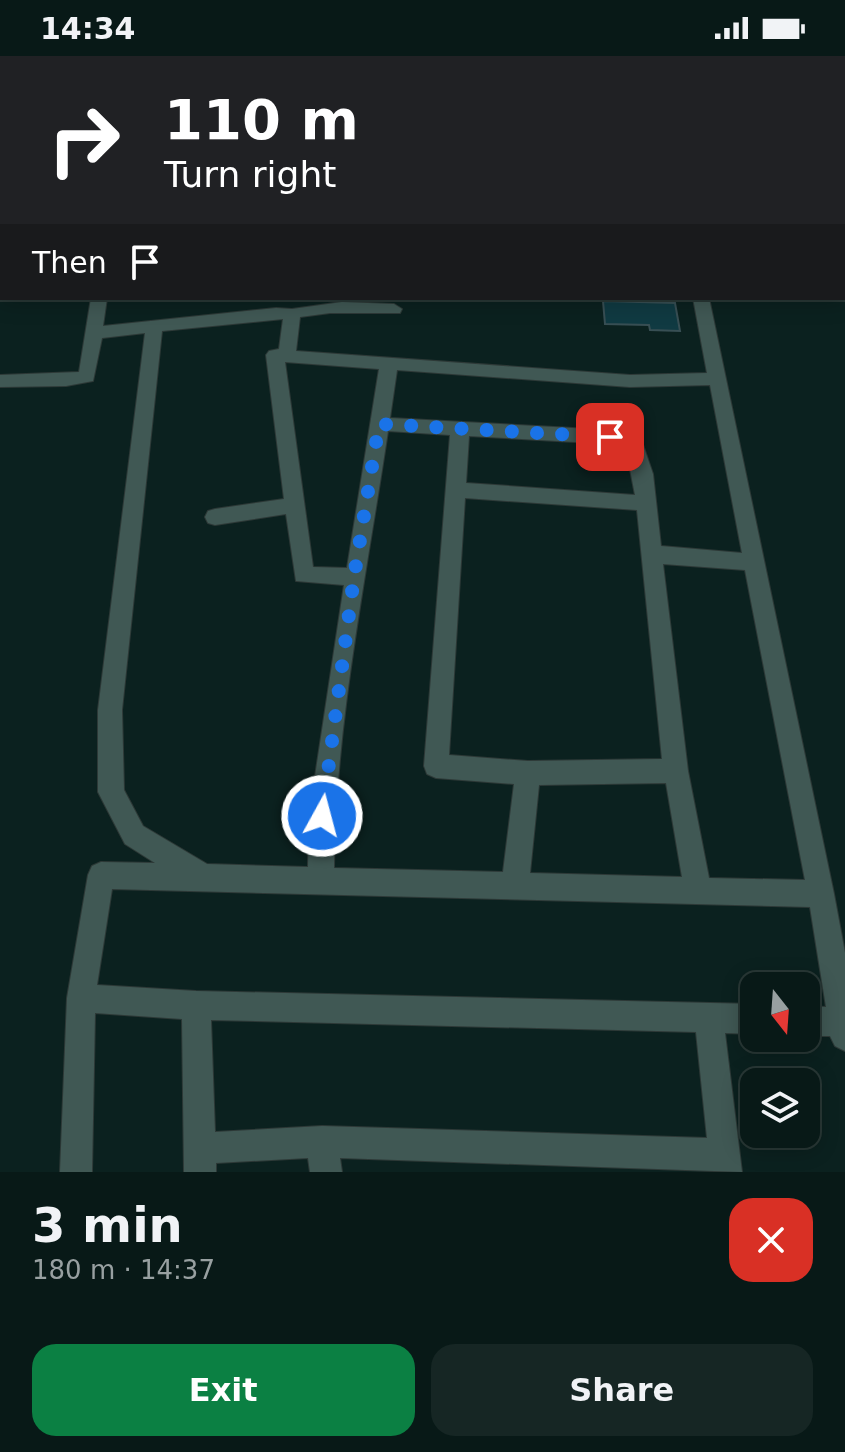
<!DOCTYPE html>
<html lang="en">
<head>
<meta charset="utf-8">
<style>
  :root { --surface:#081917; --page:#162624; --text:#f1f3f6; --muted:#98a0a1; --line:#293836; --accent:#0b8043 }
  body { margin:0; font-family:"DejaVu Sans",sans-serif; background:var(--page); color:var(--text); height:100vh; display:flex; flex-direction:column; font-size:30px; white-space:nowrap }
  * { box-sizing:border-box; margin:0 }
  p { font-size:26px; color:var(--muted) }
  .icon { flex:none; width:44px; height:44px; fill:none; stroke:currentColor; stroke-width:2; stroke-linecap:round; stroke-linejoin:round }
  .map { position:relative; height:1116px; overflow:hidden }
  .drawer { display:flex; flex-direction:column; background:var(--surface); flex:1 }
  .drawer>* { flex:none }
  .top-card { position:absolute; left:0px; top:0px; width:846px; height:244px; box-shadow:0 4px 20px #0003,0 0 0 2px var(--line); background:#202124; color:#fff; overflow:hidden }
  .needle { width:52px; rotate:163deg }
  .fabs { position:absolute; left:740px; top:916px; display:grid; gap:16px }
  .fabs a { display:grid; place-items:center; width:80px; height:80px; border-radius:16px; background:var(--surface); box-shadow:0 4px 20px #0003,0 0 0 2px var(--line); font-size:40px }
  .pin { position:absolute; display:grid; place-items:center; width:68px; height:68px; color:#fff; margin:-34px; border-radius:16px; box-shadow:0 4px 12px #0006 }
  .me { position:absolute; width:88px; margin:-44px; rotate:7deg; stroke-linejoin:round; filter:drop-shadow(0 0 6px #0008) }
  .turn { display:flex; align-items:center; gap:28px; height:168px; padding:0 32px; font-size:36px }
  .turn .icon { width:104px; height:104px; stroke-width:2.5 }
  .turn b { display:block; font-size:56px; line-height:68px }
  .then { display:flex; align-items:center; height:76px; padding:0 32px; background:#0003; gap:16px; font-size:30px }
  .round { display:grid; place-items:center; flex:none; width:84px; height:84px; border-radius:24px; background:var(--page) }
  .head { display:flex; align-items:center; justify-content:space-between; height:136px; padding:0 32px }
  h1 { font-size:48px; font-weight:800; line-height:60px }
  .primary-button { display:flex; gap:16px; margin-top:auto; padding:16px 32px }
  .primary-button a { flex:1; height:92px; border-radius:24px; background:var(--accent); color:#fff; font-size:32px; font-weight:800; line-height:92px; text-align:center }
  .primary-button a+a { background:var(--page); color:var(--text) }
  .status { display:flex; justify-content:space-between; align-items:center; height:56px; padding:0 40px; background:var(--surface); direction:ltr }
  .status svg { height:22px; fill:currentColor }
  .map>svg:first-child { display:block }
  .building { fill:#103a42; stroke:#384f54; stroke-width:2 }
  .lines { fill:none; stroke-linecap:round; stroke-linejoin:round }
  .street-casing { stroke:#2d3937; stroke-width:2 }
  .secondary-casing { stroke:#2d3937; stroke-width:2 }
  .street { fill:#405854; fill-rule:evenodd }
  .secondary { fill:#35755c; fill-rule:evenodd }
  .route { stroke:#1a73e8; stroke-width:14; stroke-dasharray:0 25.2 }
</style>
</head>
<body>
<div class="status"><b>14:34</b><svg viewBox="0 0 49 12"><path d="M0 12V9h3v3zM5 12V6h3v6zM10 12V3h3v9zM15 12V0h3v12zM26 1h20v11H26zM47 4h2v5h-2z"/></svg></div>
<div class="map">
<svg width="845" height="1116" viewBox="0 0 845 1116">
  <rect width="100%" height="100%" fill="#0b211f"/>
  <polygon class="building" points="603,245 675,247 680,275 650,274 649,269 605,268"/>
  <g class="lines">
    <g class="street-casing">
      <g id="street">
        <polygon points="108,0 120,0 121,2 109,2"/>
        <rect x="152" y="0" width="12" height="2"/>
        <rect x="0" y="96" width="2" height="8"/>
        <polygon points="844,178 845,179 845,189 844,188"/>
        <path d="M91 242H107L103 270 276 252 292 253 342 246 394 248 402 253 400 257H330L300 261 296 295 630 319 707 317 693 242H709L834 838 845 897V995L835 990 830 980H806V950L826 951 810 851 112 833 97 929 196 935 754 948V978L725 977 742 1116 340 1102 342 1116H310L308 1102 216 1107V1116H184L182 963 95 957 92 1116H60L67 942 88 819 92 810 101 806 155 807 125 788 98 736V654L145 277 102 282 93 325 66 330 0 331V319L79 316ZM283 263 279 293 269 295 266 299 284 443 215 453 208 455 205 461 208 467 215 469 286 458 296 525 344 529 309 760 308 811 207 808 143 770 124 734 122 654 162 275ZM285 306 379 313 347 512 313 511ZM397 314 630 331 710 329 742 497 661 490 653 418 641 383 610 374 390 362ZM388 375 450 379 424 710 427 718 436 722 514 728 503 816 334 812C335 670 367 517 388 375ZM469 380 610 388 626 393 635 439 466 427ZM465 442 637 454 662 703 528 705 449 699ZM663 508 745 514 805 824 709 822 688 715ZM666 727 682 821 530 817 539 729ZM211 964 696 976 707 1082 322 1070 215 1076Z"/>
      </g>
    </g>
    <g class="secondary-casing">
      <rect id="secondary" x="844" y="83" width="1" height="8"/>
    </g>
    <use href="#street" class="street"/>
    <use href="#secondary" class="secondary"/>
  </g>
  <g class="lines">
    <polyline class="route" points="322,760 354,521 379,368 610,381"/>
  </g>
</svg>
<div class="fabs">
<a><svg class="needle" viewBox="-14 -14 28 28"><path d="M0-13l5 13h-10z" fill="#e53935"/><path d="M0 13l5-13h-10z" fill="#98a0a1"/></svg></a>
<a><svg class="icon" aria-label="layers" viewBox="0 0 24 24"><path d="M12 4l9 5-9 5-9-5zM3 14l9 5 9-5"/></svg></a>
</div>
<div class="pin" style="left:610px;top:381px;background:#d93025"><svg class="icon" aria-label="arrive" viewBox="0 0 24 24"><path d="M6 21V4h12l-3 4 3 4H6"/></svg></div>
<svg class="me" style="left:322px;top:760px" viewBox="-20 -20 40 40"><circle r="17" fill="#1a73e8" stroke="#fff" stroke-width="3"/><path d="M0-11L8 9 0 5-8 9z" fill="#fff"/></svg>
<div class="top-card">
<div class="turn"><svg class="icon" aria-label="right" viewBox="0 0 24 24"><path d="M7 20v-9h11M14 6l5 5-5 5"/></svg><div><b>110 m</b>Turn right</div></div>
<div class="then">Then<svg class="icon" aria-label="arrive" viewBox="0 0 24 24"><path d="M6 21V4h12l-3 4 3 4H6"/></svg></div>
</div>
</div>
<section class="drawer">
<div class="head"><div><h1>3 min</h1><p>180 m · 14:37</p></div><a class="round" style="background:#d93025;color:#fff"><svg class="icon" aria-label="close" viewBox="0 0 24 24"><path d="M6 6l12 12M18 6L6 18"/></svg></a></div>
<div class="primary-button"><a>Exit</a><a>Share</a></div>
</section>
</body>
</html>
